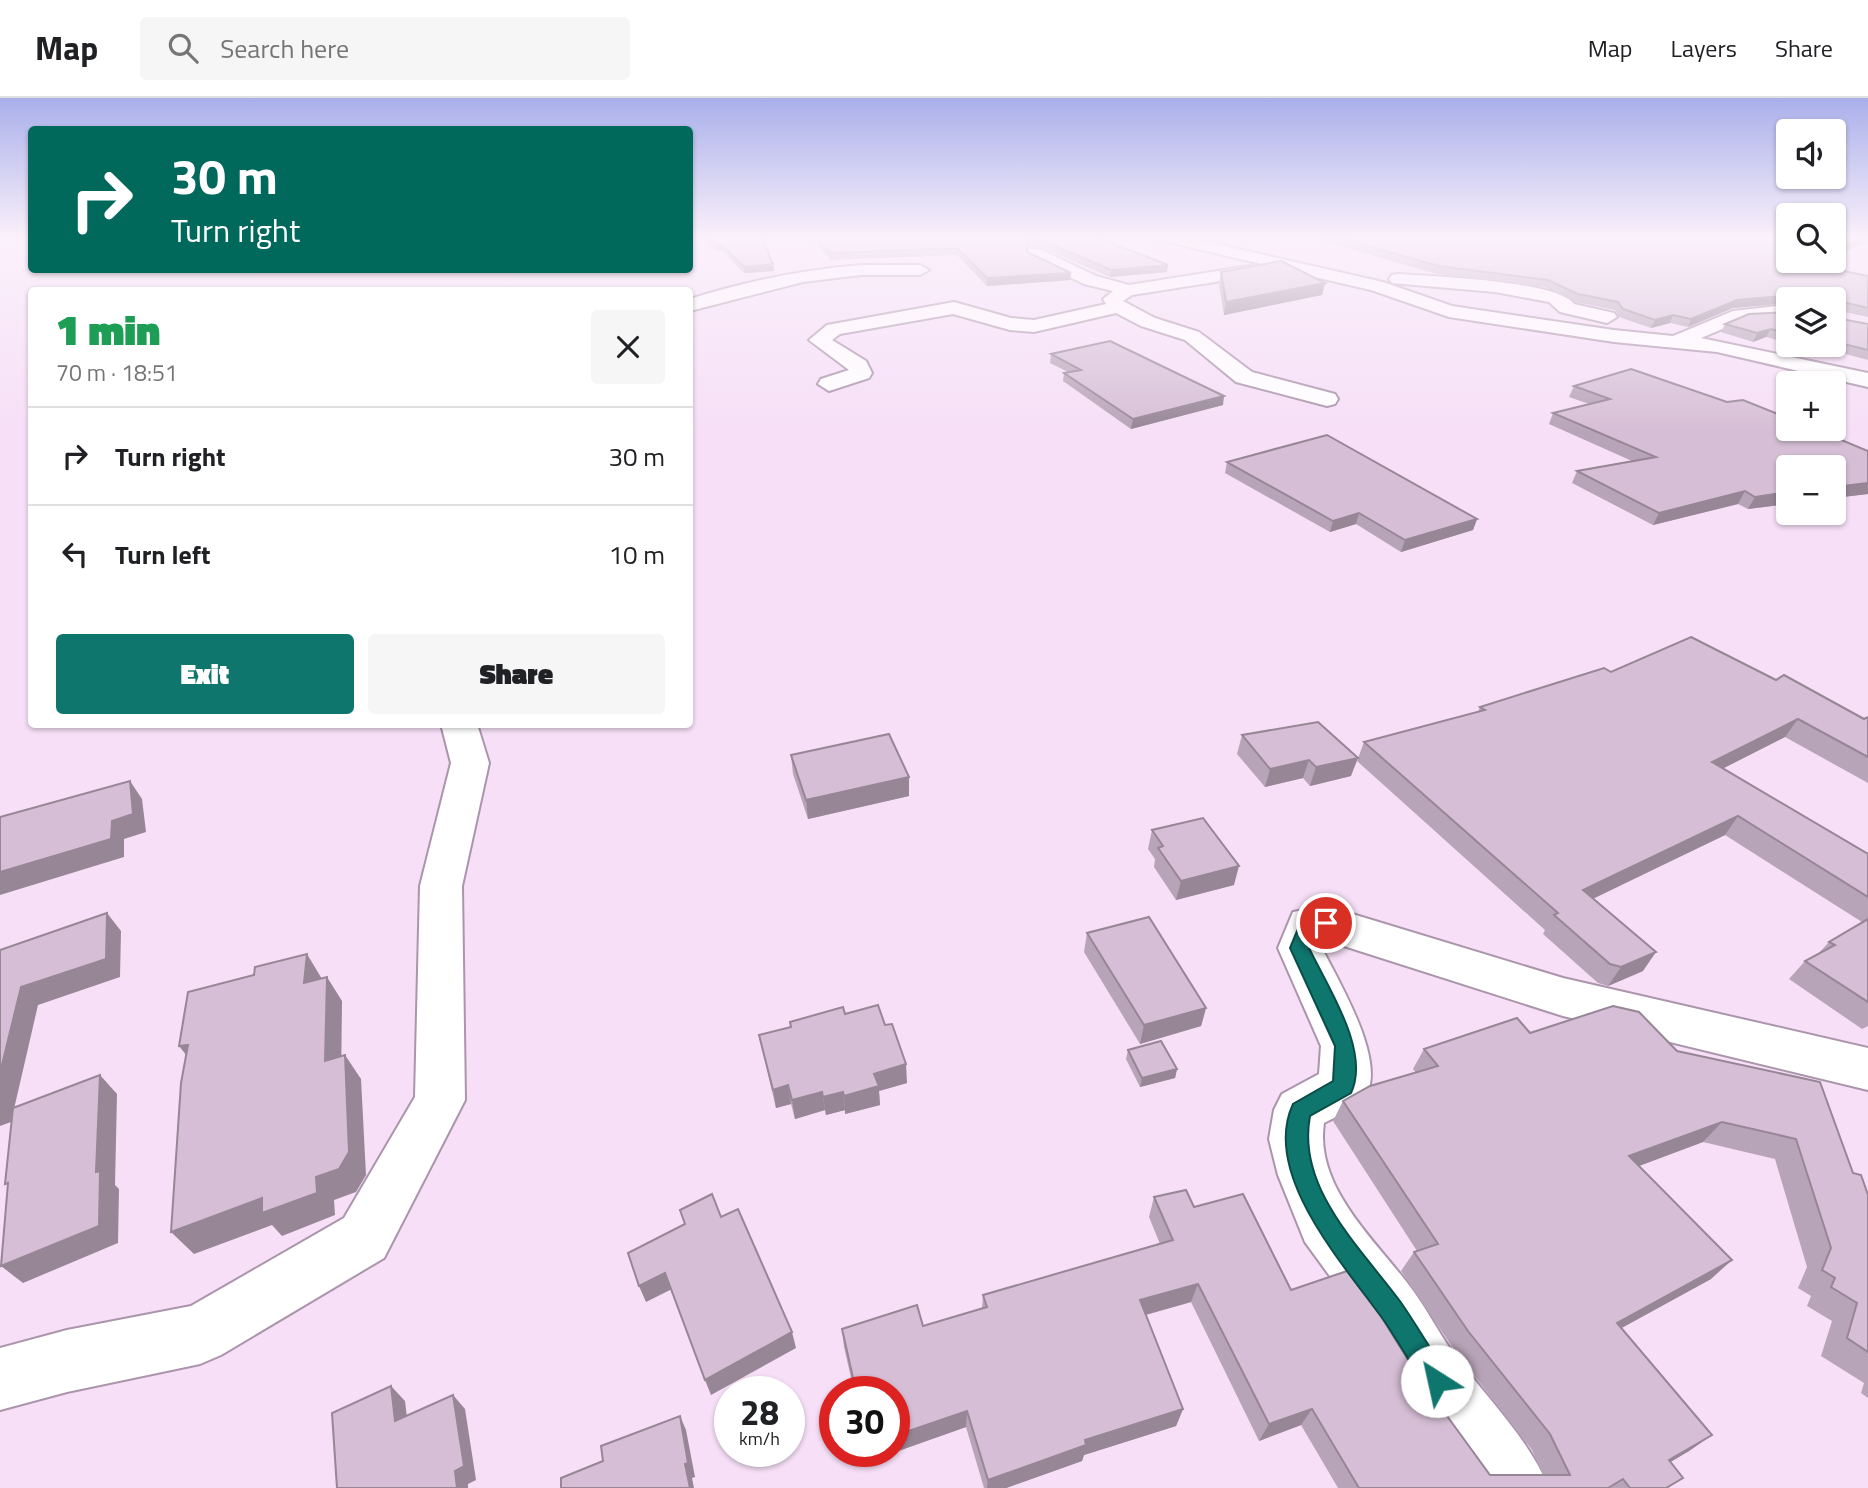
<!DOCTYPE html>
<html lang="en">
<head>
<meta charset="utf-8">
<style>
  :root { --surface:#fff; --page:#f6f6f6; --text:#202124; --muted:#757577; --line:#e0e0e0; --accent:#0f766e }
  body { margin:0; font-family:"Titillium Web",sans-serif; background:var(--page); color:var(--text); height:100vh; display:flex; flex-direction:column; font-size:26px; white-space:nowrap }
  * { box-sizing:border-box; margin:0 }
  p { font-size:23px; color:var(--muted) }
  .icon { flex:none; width:38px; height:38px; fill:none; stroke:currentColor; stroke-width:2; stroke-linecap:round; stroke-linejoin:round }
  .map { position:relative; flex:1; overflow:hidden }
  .drawer { position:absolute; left:28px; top:189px; width:665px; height:441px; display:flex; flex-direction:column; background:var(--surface); border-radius:7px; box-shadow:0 2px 5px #0004 }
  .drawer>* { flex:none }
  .hud { position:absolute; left:28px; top:28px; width:665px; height:147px; border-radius:7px; box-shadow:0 2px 5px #0004; background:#00695c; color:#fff; overflow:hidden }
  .buttons { position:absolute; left:1776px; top:21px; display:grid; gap:14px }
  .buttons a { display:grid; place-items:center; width:70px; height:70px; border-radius:7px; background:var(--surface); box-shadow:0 2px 5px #0004; font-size:35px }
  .speed { position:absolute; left:714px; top:1278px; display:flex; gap:14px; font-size:35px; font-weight:700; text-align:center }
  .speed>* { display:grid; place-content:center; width:91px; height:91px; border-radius:50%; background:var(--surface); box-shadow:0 2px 5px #0004; line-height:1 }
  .speed small { font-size:18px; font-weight:400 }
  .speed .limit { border:10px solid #d22; background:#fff; color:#111 }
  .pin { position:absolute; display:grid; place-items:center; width:60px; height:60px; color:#fff; margin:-30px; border:4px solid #fff; border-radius:50%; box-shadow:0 2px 7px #0007 }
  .me { position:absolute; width:77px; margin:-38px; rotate:325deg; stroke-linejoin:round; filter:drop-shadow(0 0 5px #0008) }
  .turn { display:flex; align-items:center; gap:24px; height:147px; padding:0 28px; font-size:32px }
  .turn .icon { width:91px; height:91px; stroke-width:2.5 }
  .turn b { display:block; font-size:49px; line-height:60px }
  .round { display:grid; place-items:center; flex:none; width:74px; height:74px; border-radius:7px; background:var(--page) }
  .head { display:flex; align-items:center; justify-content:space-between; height:119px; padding:0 28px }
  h1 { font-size:42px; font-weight:800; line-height:52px; color:#1e9e55 }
  .primary-button { display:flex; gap:14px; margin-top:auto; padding:14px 28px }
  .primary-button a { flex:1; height:80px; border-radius:7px; background:var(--accent); color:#fff; font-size:28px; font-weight:800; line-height:80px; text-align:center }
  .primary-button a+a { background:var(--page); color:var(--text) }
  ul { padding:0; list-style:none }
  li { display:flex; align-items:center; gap:21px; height:98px; padding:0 28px; border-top:2px solid var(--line) }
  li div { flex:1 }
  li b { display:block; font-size:26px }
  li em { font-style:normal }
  header { display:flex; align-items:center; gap:42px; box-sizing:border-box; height:98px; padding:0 35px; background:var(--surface); border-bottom:2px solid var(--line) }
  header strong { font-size:33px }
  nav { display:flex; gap:38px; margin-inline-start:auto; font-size:24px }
  .search { width:490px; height:63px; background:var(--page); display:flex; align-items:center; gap:18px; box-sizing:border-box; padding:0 24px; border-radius:7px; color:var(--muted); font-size:26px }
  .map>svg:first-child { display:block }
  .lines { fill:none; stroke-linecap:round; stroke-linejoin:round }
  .minor-casing { stroke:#ab95ab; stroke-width:4 }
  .minor { fill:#fff; fill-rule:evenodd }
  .wall { fill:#b8a4b8 }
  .shaded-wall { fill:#968696 }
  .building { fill:#d6bfd6; stroke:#968696; stroke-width:2 }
  .route { fill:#0f766e; stroke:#0a4d48; stroke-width:2 }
</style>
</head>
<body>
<header>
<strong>Map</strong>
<div class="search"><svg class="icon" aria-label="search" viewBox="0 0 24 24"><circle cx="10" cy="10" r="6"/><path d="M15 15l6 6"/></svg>Search here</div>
<nav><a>Map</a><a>Layers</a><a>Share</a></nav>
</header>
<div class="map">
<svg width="1868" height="1390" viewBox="0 0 1868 1390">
  <rect width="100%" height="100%" fill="#f6dff7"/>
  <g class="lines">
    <g class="minor-casing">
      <g id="minor">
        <polygon points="1157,139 1186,139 1383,184 1452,208 1614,232 1673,238 1733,213 1788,207 1788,219 1744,222 1701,240 1868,275 1868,289 1717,254 1614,244 1449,219 1371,192 1280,171 1272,175 1132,197 1123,203 1155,220 1199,234 1252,274 1335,296 1338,301 1335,306 1327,308 1236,284 1185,242 1141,228 1116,215 1034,234 1010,232 953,216 840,236 832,242 866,263 872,275 869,280 829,293 818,286 821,281 849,272 809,242 827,227 954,204 1011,220 1034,222 1106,206 1103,201 1113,193 1084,186 1028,159 1028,151 1040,151 1096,178 1129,187 1262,166 1159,142"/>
        <path d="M861 167H920L929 172 920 177H861L803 184 690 213V201C746 183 802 172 861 167Z"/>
        <path d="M1398 176C1430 178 1559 183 1574 206L1614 215 1617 219 1607 225 1560 214 1549 204 1495 194 1392 185 1389 181 1392 177Z"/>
        <polygon points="441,626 477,626 489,665 462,788 465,1002 384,1160 221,1257 200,1266 67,1294 0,1312 0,1250 67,1232 191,1208 344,1120 415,999 420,788 451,665"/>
        <path d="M1326 808 1563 880 1868 950V992L1563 918 1325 842 1322 850C1338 883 1392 970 1362 1003 1354 1012 1335 1019 1324 1025 1314 1091 1379 1145 1414 1194 1427 1212 1438 1233 1451 1252 1484 1297 1528 1339 1549 1390H1475L1406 1294 1372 1236 1305 1144 1278 1077 1269 1041 1274 1012 1282 996 1319 976 1321 948 1278 850 1293 814Z"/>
      </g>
    </g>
    <use href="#minor" class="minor"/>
  </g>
  <g class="wall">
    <polygon points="698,139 761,139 773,166 774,173 744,175 721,152 716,153"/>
    <polygon points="809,139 1096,139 1167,174 1110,179 1041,149 1027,149 1027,154 1071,175 1070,182 987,188 957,157 831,162"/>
    <polygon points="1315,139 1788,139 1819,163 1811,166 1868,178 1868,219 1836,212 1836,220 1868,226 1868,262 1835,253 1830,256 1795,247 1834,247 1834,201 1788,201 1788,205 1733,210 1688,229 1670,225 1651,230 1619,219 1615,212 1575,204 1545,189 1437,176 1315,141"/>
    <polygon points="1221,174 1325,185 1322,197 1224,217 1219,186"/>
    <polygon points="1788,214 1788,245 1766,239 1753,244 1721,234 1725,226"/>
    <polygon points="1051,256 1223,307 1131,331 1063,283 1064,275 1068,274 1050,265"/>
    <polygon points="1574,288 1868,353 1868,396 1834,400 1788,369 1788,406 1748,411 1738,406 1653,427 1572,385 1577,373 1632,363 1549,326 1553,315 1589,306 1569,299"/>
    <polygon points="1227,364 1477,421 1473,432 1401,454 1356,426 1330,434 1225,375"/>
    <polygon points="1611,574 1758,574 1864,621 1868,619 1868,685 1785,639 1724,670 1868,756 1868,928 1862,931 1789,881 1805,863 1818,856 1829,844 1862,824 1725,737 1593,800 1643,873 1608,888 1598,885 1543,836 1545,832 1357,663 1364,644 1478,614 1480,609"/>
    <polygon points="1242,637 1351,678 1310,688 1303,680 1265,689 1237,656"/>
    <polygon points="791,657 909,698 808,721 793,676"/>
    <polygon points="1152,732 1234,787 1176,802 1154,769 1155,761 1148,751"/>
    <polygon points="1087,835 1206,910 1201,928 1140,946 1084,854"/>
    <polygon points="845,916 907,985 879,993 880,1007 845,1016 845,1012 826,1017 825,1012 795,1021 791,1006 776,1010 759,937"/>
    <polygon points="1530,935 1677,953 1853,1075 1868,1097 1868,1300 1861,1295 1864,1285 1821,1258 1832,1223 1807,1208 1811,1198 1798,1190 1807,1169 1775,1061 1703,1044 1639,1068 1711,1181 1621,1230 1712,1337 1689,1353 1670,1364 1683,1380 1668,1390 1338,1390 1301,1327 1259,1343 1191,1204 1146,1217 1183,1311 1176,1328 1084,1357 1082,1363 1006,1390 984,1390 966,1329 870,1363 868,1353 894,1353 894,1293 854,1293 844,1249 842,1231 923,1228 982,1210 983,1197 1160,1146 1149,1119 1154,1099 1194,1109 1291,1192 1418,1278 1490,1377 1543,1377 1532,1352 1453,1250 1401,1173 1414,1154 1417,1153 1333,1023 1343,1003 1416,975 1413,971 1424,951"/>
    <polygon points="1128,952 1177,971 1175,980 1140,989 1126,961"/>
  </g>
  <g class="shaded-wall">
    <polygon points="1866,139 1868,139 1868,144 1834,157 1834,151"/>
    <polygon points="721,146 721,152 716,153 716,147"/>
    <polygon points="1804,163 1819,163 1797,172 1801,164"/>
    <polygon points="773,166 774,173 744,175 744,169"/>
    <polygon points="1168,167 1167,174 1110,179 1111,172"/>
    <polygon points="1071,175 1070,182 987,188 987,180"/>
    <polygon points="1325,185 1322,197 1224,217 1226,204"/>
    <polygon points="1794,197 1792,201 1788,201 1788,205 1733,210 1688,229 1691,221 1737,202"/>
    <polygon points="1673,217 1670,225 1651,230 1655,222"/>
    <polygon points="1771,231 1766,239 1753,244 1757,235"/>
    <polygon points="1840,245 1835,253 1830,256 1835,247"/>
    <polygon points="1224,298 1223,307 1131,331 1133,321"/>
    <polygon points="1868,385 1868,396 1834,400 1834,389"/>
    <polygon points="1745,393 1738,406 1653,427 1659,415"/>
    <polygon points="1788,394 1788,406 1748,411 1755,399"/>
    <polygon points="1359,415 1356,426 1330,434 1333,423"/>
    <polygon points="1477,421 1473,432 1401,454 1405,442"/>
    <polygon points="1798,621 1785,639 1700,682 1712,664"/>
    <polygon points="1358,660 1351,678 1310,688 1316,669"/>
    <polygon points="1309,662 1303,680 1265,689 1270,671"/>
    <polygon points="909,679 909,698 808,721 806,702"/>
    <polygon points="130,683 142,701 146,734 124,741 124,759 0,797 0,774 112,723"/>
    <polygon points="1738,718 1725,737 1572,811 1583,792"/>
    <polygon points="1239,768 1234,787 1176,802 1181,783"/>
    <polygon points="107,815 121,833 120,879 38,907 11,1024 0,1028 0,975 21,889"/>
    <polygon points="1656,854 1643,873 1608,888 1621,869"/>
    <polygon points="307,856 322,881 304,885"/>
    <polygon points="327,879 342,903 341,987 325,963"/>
    <polygon points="1206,910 1201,928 1140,946 1144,927"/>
    <polygon points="188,947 199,973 179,948"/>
    <polygon points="345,957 361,981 366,1077 356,1094 334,1102 335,1117 282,1138 272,1127 194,1156 171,1134"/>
    <polygon points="906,966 907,985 879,993 880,1007 845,1016 844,998 874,976"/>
    <polygon points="1177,971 1175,980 1140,989 1142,980"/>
    <polygon points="100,977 117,996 115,1087 119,1091 118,1145 23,1185 1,1168 96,1074"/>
    <polygon points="788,987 791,1006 776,1010 773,992"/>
    <polygon points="822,994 825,1012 795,1021 792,1002"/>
    <polygon points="843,994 845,1012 826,1017 823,999"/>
    <polygon points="1722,1024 1703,1044 1612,1078 1629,1058"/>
    <polygon points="1732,1162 1711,1181 1598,1243 1617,1225"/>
    <polygon points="665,1175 672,1191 646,1204 639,1188"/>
    <polygon points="1198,1186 1191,1204 1134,1220 1140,1202"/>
    <polygon points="792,1234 796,1250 711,1297 705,1282"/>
    <polygon points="391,1288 405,1303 409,1337 395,1323"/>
    <polygon points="453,1297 465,1311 476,1382 468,1386 468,1390 457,1390 455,1373"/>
    <polygon points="1183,1311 1176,1328 1084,1357 1082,1363 1006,1390 987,1390 988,1382 1085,1342"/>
    <polygon points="1312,1311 1301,1327 1259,1343 1269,1326"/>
    <polygon points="967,1313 966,1329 870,1363 869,1353 894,1353 894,1338"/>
    <polygon points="680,1318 686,1332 695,1379 692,1380 694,1390 690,1390 685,1366"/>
    <polygon points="1712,1337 1689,1353 1647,1378 1669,1362"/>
  </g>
  <g class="building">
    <polygon points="705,139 761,139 773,166 744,169 721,146 716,147"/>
    <polygon points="815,139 1096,139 1168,167 1111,172 1042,142 1027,142 1027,154 1071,175 987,180 957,150 830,155"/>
    <polygon points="1336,139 1788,139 1788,163 1804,163 1801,164 1868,178 1868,210 1839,203 1836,206 1836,220 1868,226 1868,252 1840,245 1835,247 1832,247 1834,247 1834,201 1793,201 1794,197 1737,202 1691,221 1673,217 1655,222 1623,211 1618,204 1578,196 1548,182 1439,168"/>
    <polygon points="1834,139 1866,139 1834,151"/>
    <polygon points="1281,163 1325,185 1226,204 1221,174"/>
    <polygon points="1788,214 1788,236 1771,231 1757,235 1725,226 1749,216"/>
    <polygon points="1110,243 1224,298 1133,321 1064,275 1081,272 1051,256"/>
    <polygon points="1631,271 1727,304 1743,302 1788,320 1788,331 1815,331 1868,353 1868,385 1834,389 1834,369 1788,369 1788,394 1755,399 1745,393 1659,415 1577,373 1656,359 1553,315 1610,301 1574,288"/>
    <polygon points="1327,337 1477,421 1405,442 1359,415 1333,423 1227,364"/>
    <polygon points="1691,539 1776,582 1784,577 1864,621 1868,619 1868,659 1798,621 1712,664 1868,756 1868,799 1738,718 1583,792 1656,854 1621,869 1610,866 1554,817 1558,815 1364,644 1485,612 1480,609 1604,570 1611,574"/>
    <polygon points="1318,624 1358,660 1316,669 1309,662 1270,671 1242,637"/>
    <polygon points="889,636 909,679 806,702 791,657"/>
    <polygon points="130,683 133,716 112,723 111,741 0,774 0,719"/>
    <polygon points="1203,720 1239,768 1181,783 1158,750 1163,748 1152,732"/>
    <polygon points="107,815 106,861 21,889 0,975 0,852"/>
    <polygon points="1149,819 1206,910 1144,927 1087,835"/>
    <polygon points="1868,821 1868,904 1805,863 1835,847 1829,844"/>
    <polygon points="307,856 304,885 327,879 325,963 345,957 349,1054 339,1071 316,1079 317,1095 262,1115 262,1100 171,1134 181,985 188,947 179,948 188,894 254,877 255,869"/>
    <polygon points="878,907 885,927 892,926 906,966 874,976 879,988 844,998 843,994 823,999 822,994 792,1002 788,987 773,992 759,937 791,929 790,924 843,909 845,916"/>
    <polygon points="1613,908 1639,914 1677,953 1820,984 1853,1075 1861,1077 1868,1097 1868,1254 1847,1240 1857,1205 1831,1189 1835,1180 1822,1172 1831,1150 1796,1041 1722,1024 1629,1058 1732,1162 1617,1225 1712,1337 1669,1362 1683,1380 1666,1390 1630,1390 1623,1381 1608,1390 1359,1390 1312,1311 1269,1326 1198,1186 1140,1202 1183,1311 1085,1342 1086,1347 988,1382 967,1313 894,1338 894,1293 856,1293 842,1231 917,1207 923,1228 987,1209 983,1197 1173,1142 1154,1099 1186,1092 1194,1109 1243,1096 1291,1192 1347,1173 1382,1220 1418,1278 1490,1377 1570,1377 1550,1336 1468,1233 1414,1154 1438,1146 1343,1003 1370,988 1438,968 1424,951 1517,920 1530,935"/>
    <polygon points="1161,943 1177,971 1142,980 1128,952"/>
    <polygon points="100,977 96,1074 100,1073 99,1128 1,1168 8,1085 5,1086 13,1010"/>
    <polygon points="712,1096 721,1119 738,1111 792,1234 705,1282 665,1175 639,1188 628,1155 685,1126 680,1112"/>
    <polygon points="391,1288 395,1323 453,1297 464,1368 455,1373 457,1390 337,1390 332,1315"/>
    <polygon points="680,1318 688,1365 685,1366 690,1390 561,1390 561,1380 603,1363 601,1348"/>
  </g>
  <linearGradient id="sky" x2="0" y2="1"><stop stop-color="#a9afea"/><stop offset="0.42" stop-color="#fbf1fb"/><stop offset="1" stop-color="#fbf1fb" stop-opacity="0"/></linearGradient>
  <rect width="1868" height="334" fill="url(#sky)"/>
  <path class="route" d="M1326 818 1335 825 1333 829 1315 832 1309 850C1327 888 1371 953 1351 995L1310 1018C1296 1091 1362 1151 1402 1206 1417 1228 1431 1252 1446 1274L1450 1283 1446 1293 1437 1296 1428 1293C1414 1270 1400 1247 1385 1224 1347 1170 1260 1077 1293 1006L1333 983 1335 948 1290 850 1302 821Z"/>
</svg>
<div class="buttons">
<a><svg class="icon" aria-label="sound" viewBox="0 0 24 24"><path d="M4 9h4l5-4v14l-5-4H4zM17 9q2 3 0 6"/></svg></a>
<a><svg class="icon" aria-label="search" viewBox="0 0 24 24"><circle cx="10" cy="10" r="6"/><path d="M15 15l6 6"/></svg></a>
<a><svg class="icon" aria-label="layers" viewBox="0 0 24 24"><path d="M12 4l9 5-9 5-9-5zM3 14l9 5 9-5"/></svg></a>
<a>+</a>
<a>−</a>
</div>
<div class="speed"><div>28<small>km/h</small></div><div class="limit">30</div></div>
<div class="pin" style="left:1326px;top:825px;background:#d93025"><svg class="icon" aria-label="arrive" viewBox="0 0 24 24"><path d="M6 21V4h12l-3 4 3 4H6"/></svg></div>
<svg class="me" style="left:1437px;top:1283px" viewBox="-20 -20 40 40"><circle r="19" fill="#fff"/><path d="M0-13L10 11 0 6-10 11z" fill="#0f766e"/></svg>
<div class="hud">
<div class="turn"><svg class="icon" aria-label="right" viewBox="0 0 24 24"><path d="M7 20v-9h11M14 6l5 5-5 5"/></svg><div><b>30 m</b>Turn right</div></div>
</div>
<section class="drawer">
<div class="head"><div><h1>1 min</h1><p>70 m · 18:51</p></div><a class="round"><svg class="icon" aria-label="close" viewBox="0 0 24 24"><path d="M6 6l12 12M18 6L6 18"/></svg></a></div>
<ul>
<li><svg class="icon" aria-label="right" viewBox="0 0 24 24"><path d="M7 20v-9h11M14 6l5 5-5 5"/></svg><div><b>Turn right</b></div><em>30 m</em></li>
<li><svg class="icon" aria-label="left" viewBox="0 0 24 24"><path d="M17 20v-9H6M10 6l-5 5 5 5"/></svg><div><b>Turn left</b></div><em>10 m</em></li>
</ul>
<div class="primary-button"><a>Exit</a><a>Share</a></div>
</section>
</div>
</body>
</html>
